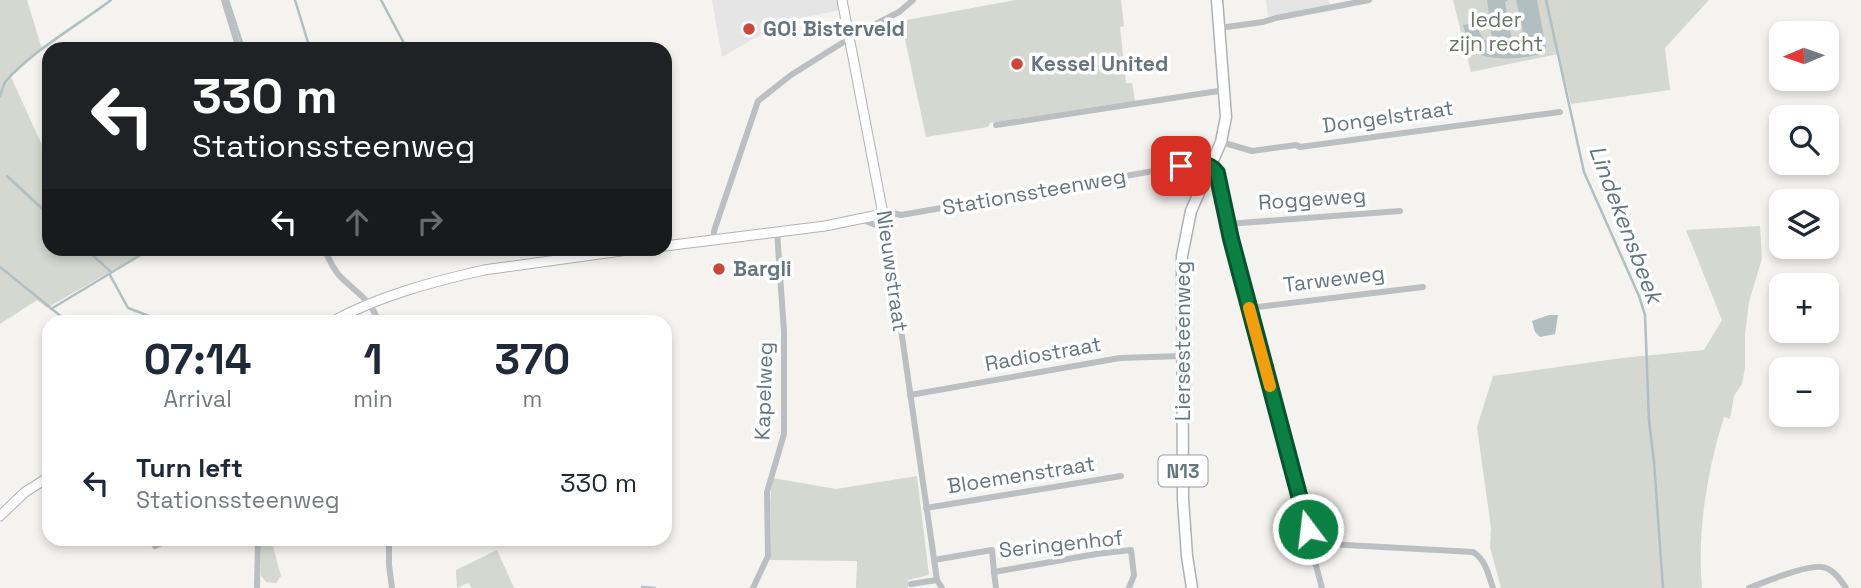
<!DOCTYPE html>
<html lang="en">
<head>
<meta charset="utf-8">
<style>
  :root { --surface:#fff; --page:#f2f2f3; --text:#1f2937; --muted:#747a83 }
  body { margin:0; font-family:"Space Grotesk",sans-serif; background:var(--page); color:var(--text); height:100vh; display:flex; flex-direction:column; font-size:26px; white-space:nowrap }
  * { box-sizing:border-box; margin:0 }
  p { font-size:23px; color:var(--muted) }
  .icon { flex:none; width:38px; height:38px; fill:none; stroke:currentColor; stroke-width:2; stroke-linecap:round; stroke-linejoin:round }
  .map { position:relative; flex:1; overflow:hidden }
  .sheet { position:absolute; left:42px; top:315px; width:630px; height:231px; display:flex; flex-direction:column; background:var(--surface); border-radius:21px; box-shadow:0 4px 10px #0003 }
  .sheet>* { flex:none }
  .banner { position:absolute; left:42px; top:42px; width:630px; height:214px; border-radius:21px; box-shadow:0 4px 10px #0003; background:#202124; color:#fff; overflow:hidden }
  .needle { width:46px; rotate:268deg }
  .tools { position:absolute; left:1769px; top:21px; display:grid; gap:14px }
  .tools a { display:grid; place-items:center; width:70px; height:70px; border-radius:14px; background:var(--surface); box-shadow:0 4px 10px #0003; font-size:35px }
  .pin { position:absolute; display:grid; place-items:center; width:60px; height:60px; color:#fff; margin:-30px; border-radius:14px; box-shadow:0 4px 10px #0006 }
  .me { position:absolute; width:77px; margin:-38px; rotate:345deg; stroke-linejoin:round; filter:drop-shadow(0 0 5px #0008) }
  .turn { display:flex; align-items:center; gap:24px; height:147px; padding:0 35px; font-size:32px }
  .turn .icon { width:91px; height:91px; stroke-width:2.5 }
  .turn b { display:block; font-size:49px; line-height:60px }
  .lanes { display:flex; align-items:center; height:66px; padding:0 35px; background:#0003; justify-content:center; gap:35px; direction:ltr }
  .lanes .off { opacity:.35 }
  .eta { display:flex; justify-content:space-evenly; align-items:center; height:119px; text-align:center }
  .eta b { font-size:42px; font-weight:700; line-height:49px }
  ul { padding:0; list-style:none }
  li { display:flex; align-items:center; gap:21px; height:98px; padding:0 35px }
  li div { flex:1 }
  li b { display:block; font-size:26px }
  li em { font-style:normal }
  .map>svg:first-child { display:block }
  .built { fill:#e4e5e4 }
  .green { fill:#d4d8d0 }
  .water { fill:#b1bfc1 }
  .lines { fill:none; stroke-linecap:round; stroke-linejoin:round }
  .stream { stroke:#b1bfc1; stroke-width:2.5 }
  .secondary-casing { stroke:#aeb3b6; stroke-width:11 }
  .primary-casing { stroke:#adb2b4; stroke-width:13 }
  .street { stroke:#bbbfc2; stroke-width:6 }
  .secondary { stroke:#fff; stroke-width:9 }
  .primary { stroke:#fff; stroke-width:10 }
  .route-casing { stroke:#07532c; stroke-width:18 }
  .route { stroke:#0b8043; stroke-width:12 }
  .slow { stroke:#f59e0b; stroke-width:12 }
  .poi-dot { fill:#ce4736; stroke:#fff; stroke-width:2.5 }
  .labels { text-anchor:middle; stroke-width:7; stroke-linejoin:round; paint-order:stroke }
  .shield { fill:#fff; stroke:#949fa5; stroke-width:2 }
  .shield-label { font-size:19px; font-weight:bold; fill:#66767e }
  .park-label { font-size:21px; fill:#6a7664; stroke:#fff }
  .poi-label { font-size:21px; font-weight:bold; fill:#66767e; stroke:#fff; text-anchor:start }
  .street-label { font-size:21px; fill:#66767e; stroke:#fff }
  .water-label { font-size:23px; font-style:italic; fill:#62777b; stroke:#fff }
</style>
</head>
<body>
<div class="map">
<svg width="1861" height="588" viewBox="0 0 1861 588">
  <rect width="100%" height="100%" fill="#f4f3f0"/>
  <g class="built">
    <polygon points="712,0 838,0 840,10 792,20 792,26 767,31 722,57"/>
    <polygon points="1266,0 1329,0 1330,5 1268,17"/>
  </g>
  <g class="green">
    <polygon points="0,0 27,0 42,49 11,77 46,154 49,153 49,248 149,249 47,308 37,300 0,324"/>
    <polygon points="1016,0 1121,0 1124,26 1120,27 1126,83 1132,83 1135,101 990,123 988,127 926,137 901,21"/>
    <polygon points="1453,0 1709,0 1665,48 1670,90 1571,104 1558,54 1471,72"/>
    <path d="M1760 226 1762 258 1749 302 1745 334V368L1742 384 1734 396 1730 419 1724 417C1707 472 1697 531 1702 588H1501L1490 547 1491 528 1477 427 1493 376 1622 358 1704 350 1722 320 1686 230Z"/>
    <path d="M917 476 929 575 908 580V588H856L857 561 769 560C774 531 767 507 773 478L836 489Z"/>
    <polygon points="261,539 271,539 281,576 276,583 266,582 261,576"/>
    <polygon points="497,550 514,588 472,588 468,583 457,588 456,570"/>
  </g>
  <g class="water">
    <path d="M1487 0H1508L1505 2 1511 36 1514 39 1521 37 1523 31 1516 0H1537L1546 48 1543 53C1525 60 1487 61 1471 51L1463 25 1474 23 1484 40 1490 41 1492 38Z"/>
    <polygon points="1549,315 1558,315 1555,334 1540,337 1535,332 1532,321"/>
  </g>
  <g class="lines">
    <g class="stream">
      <polyline points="228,0 244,49"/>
      <polyline points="295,0 310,49"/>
      <polyline points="381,0 407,49"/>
      <polyline points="1546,0 1584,172 1639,296 1645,315 1649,421 1654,462 1663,588"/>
      <path d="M0 96C2 91 3 85 6 81 28 54 81 23 111 0"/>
      <polyline points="665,110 671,108"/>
      <polyline points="7,176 49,215"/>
      <polyline points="85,248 111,272"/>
      <polyline points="0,267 68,322"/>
      <polyline points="110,275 128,308 165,322"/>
      <polyline points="51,309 152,248"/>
      <polyline points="642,587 655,588"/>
    </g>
    <g class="secondary-casing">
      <g id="secondary">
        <polyline points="665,246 825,226 883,214 842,0"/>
        <path d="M331 322C379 296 431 282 484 270L643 248"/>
        <polyline points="0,516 25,492 49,477"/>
      </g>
    </g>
    <g class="primary-casing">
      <polyline id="primary" points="1192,588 1187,556 1183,499 1182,256 1191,211 1221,142 1226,117 1217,0"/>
    </g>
    <g class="street">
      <polyline points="224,0 239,49"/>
      <polyline points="1219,28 1263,22 1276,18 1369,0"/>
      <polyline points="996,125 1225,90"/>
      <polyline points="1221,142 1252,151 1296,145 1300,147 1560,112"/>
      <path d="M884 211 901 215 1194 164 1214 168 1219 179 1231 239 1310 543 1473 552C1486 560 1488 574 1493 588"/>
      <polyline points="884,211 937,580 942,588"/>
      <polyline points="863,220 878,226 888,240"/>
      <polyline points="1227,224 1400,211"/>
      <polyline points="714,239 714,231 758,101 791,75 858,33 899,12 913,0"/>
      <path d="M324 248C328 258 332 266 338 274 352 290 373 300 378 322"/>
      <polyline points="1249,308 1423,287"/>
      <polyline points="910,395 1120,358 1182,356"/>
      <polyline points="926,508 1121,476"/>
      <polyline points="152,539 155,546 171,539"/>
      <polyline points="389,539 389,565 392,588"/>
      <polyline points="1310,543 1322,588"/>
      <polyline points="934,560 992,550 994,572 1096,554 1131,550 1134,575 1129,588"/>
      <polyline points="994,572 996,588"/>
      <polyline points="911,584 937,580"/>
      <polyline points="257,588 258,539"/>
      <polyline points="753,588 768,556 767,492 784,434 784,331 777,232"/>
      <path d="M1749 588C1765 582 1811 562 1826 568 1835 571 1841 581 1846 588"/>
    </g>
    <use href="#secondary" class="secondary"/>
    <use href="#primary" class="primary"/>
  </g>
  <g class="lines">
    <g class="route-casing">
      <path id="route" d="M1181 166C1194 164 1209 161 1217 173L1231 239 1308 529"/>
    </g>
    <use href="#route" class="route"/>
    <polyline class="slow" points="1249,308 1270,386"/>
  </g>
  <g class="poi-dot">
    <circle cx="749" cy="29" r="7"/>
    <circle cx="1017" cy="64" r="7"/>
    <circle cx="719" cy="269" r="7"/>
  </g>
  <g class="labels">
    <rect class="shield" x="1158.5" y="455.5" width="49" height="31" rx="5"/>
    <g class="shield-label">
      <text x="1183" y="478">N13</text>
    </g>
    <g class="park-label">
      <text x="1496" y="27">Ieder<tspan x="1496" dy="24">zijn recht</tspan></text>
    </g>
    <g class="poi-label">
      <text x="763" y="36">GO! Bisterveld</text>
      <text x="1031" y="71">Kessel United</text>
      <text x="733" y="276">Bargli</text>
    </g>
    <g class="street-label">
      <text transform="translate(1388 117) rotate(-8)" y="7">Dongelstraat</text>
      <text transform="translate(1034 192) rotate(-10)" y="7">Stationssteenweg</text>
      <text transform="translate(1312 199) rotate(-4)" y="7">Roggeweg</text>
      <text transform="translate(892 271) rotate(82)" y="7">Nieuwstraat</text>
      <text transform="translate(1334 279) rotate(-7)" y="7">Tarweweg</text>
      <text transform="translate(1183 341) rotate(-90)" y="7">Liersesteenweg</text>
      <text transform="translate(1043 354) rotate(-10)" y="7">Radiostraat</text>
      <text transform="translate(764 391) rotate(-88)" y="7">Kapelweg</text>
      <text transform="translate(1021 475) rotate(-9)" y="7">Bloemenstraat</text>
      <text transform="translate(1061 544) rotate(-6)" y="7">Seringenhof</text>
    </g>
    <g class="water-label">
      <text transform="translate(1626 224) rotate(69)" y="8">Lindekensbeek</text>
    </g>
  </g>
</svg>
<div class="tools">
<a><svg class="needle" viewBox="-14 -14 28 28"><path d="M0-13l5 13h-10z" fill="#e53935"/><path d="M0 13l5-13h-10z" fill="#747a83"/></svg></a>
<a><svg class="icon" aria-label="search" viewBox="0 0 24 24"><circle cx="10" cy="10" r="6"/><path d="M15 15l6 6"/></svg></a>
<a><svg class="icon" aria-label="layers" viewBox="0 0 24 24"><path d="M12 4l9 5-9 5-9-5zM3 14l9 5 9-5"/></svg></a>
<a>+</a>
<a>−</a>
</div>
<div class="pin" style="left:1181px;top:166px;background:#d93025"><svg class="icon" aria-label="arrive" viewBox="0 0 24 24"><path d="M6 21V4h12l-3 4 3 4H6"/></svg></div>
<svg class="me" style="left:1308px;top:529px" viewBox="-20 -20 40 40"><circle r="17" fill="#0b8043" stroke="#fff" stroke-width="3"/><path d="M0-11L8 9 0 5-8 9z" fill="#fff"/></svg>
<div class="banner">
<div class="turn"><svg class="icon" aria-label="left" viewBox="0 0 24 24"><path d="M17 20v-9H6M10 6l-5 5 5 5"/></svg><div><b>330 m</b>Stationssteenweg</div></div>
<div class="lanes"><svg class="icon" aria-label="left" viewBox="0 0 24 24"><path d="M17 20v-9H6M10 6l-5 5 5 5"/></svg><svg class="icon off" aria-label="ahead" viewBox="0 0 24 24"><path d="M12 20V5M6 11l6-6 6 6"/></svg><svg class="icon off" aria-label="right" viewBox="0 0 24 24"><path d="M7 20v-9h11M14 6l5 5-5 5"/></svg></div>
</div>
<section class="sheet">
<div class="eta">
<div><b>07:14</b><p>Arrival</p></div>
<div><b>1</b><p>min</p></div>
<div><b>370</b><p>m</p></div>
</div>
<ul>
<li><svg class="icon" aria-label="left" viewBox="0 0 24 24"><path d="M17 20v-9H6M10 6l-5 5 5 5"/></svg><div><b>Turn left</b><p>Stationssteenweg</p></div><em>330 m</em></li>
</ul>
</section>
</div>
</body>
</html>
